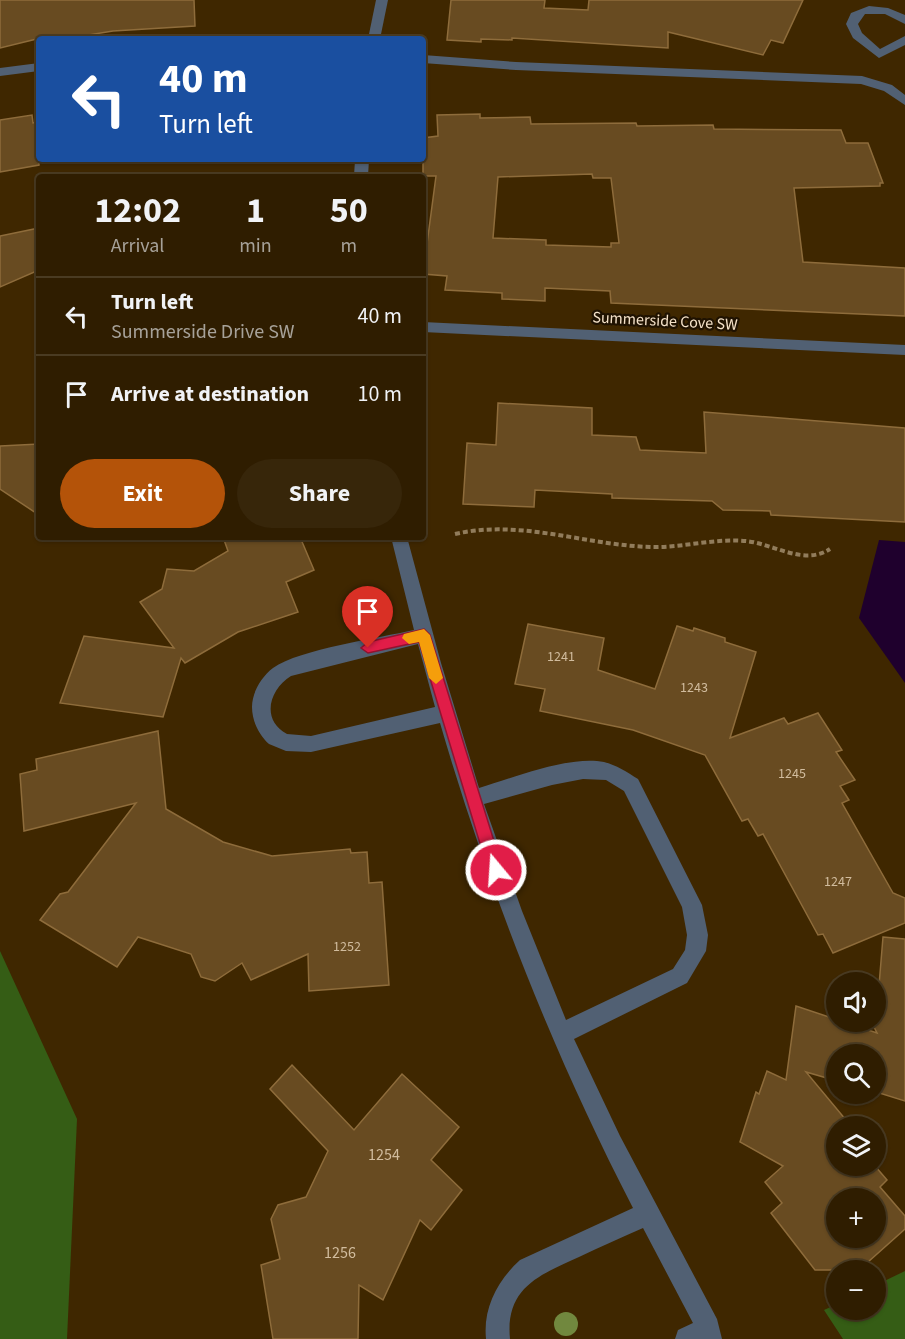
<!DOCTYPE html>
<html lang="en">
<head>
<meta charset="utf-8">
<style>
  :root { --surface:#2f1d00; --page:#37260a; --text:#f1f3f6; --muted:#a7a299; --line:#4a3b22; --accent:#b45309 }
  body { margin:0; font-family:"Source Sans 3",sans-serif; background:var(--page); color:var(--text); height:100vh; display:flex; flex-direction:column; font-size:22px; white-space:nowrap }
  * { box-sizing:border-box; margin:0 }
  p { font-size:20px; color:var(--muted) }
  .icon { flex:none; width:33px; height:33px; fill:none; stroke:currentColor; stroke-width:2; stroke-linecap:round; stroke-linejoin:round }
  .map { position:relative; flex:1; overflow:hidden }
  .side { position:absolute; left:36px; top:174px; width:390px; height:366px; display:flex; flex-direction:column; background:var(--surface); border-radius:6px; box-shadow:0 2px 4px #0004,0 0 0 2px var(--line) }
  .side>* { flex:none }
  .hud { position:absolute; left:36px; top:36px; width:390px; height:126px; border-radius:6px; box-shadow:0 2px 4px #0004,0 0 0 2px var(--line); background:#1a4fa0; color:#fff; overflow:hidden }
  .buttons { position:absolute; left:826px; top:972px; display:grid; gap:12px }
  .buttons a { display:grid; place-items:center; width:60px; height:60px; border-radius:50%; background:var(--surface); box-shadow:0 2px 4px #0004,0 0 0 2px var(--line); font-size:30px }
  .pin { position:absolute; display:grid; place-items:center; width:51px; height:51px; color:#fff; margin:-62px -26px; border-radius:50% 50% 50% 0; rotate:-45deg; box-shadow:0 0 6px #0007 }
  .pin .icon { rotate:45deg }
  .me { position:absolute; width:66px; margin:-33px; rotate:342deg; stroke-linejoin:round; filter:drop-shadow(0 0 4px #0008) }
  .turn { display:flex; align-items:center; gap:21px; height:126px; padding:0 24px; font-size:27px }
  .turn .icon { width:78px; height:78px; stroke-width:2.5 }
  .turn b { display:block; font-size:42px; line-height:51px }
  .eta { display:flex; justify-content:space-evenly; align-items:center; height:102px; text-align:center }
  .eta b { font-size:36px; font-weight:700; line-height:42px }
  .action { display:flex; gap:12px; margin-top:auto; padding:12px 24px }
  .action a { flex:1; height:69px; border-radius:36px; background:var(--accent); color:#fff; font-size:24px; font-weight:700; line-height:69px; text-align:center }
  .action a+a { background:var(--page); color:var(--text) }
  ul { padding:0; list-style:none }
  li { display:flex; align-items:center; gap:18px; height:78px; padding:0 24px; border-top:2px solid var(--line) }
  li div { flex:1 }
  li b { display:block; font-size:22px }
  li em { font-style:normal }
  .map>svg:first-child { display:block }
  .green { fill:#355d15 }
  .water { fill:#1f002d }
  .building { fill:#684b21; stroke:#8e6c3b; stroke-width:1.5; fill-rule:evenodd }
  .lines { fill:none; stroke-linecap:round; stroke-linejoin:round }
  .path { stroke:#917c5b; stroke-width:4; stroke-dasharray:5 3; stroke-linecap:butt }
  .minor { fill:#516073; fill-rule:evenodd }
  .tree { fill:#71883e }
  .route { fill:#e11d48; stroke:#92132f; stroke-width:1.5 }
  .slow { fill:#f59e0b }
  .labels { text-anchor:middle; stroke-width:4.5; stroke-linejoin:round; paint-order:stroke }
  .number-label { font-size:14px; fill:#d1bc9e }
  .street-label { font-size:16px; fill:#f4e1c8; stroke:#1f1201 }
  .near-number-label { font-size:16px; fill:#d1bc9e }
</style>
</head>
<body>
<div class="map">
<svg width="905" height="1339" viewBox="0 0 905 1339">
  <rect width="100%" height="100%" fill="#3f2700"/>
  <g class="green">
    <polygon points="0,951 77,1119 67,1339 0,1339"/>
    <polygon points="905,1271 905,1339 843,1339 824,1310 837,1304 837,1310 876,1310 876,1285"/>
  </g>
  <polygon class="water" points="879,540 905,542 905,683 859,618"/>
  <g class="building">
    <polygon points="0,0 194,0 195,26 113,31 64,39 50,39 49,36 0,48"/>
    <polygon points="451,0 545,0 544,8 588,10 589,0 803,0 783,43 771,40 763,55 668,32 668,48 512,38 512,40 481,39 481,42 447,40"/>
    <path d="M480 114V118L530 117 531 124 636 123 637 126 713 125 714 129 841 130 846 143H868L883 183H880V186L794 188 803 262 905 268V316L611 303 610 291 545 288V301L502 299V293L445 290 447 276 423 274 436 176H423V138L438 136 437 115ZM592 174 593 178H611L619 243H611V247L546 245V240L493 238 498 177Z"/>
    <polygon points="32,115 33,123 39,122 39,165 0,172 0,120"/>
    <polygon points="39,228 39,270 0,287 0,236"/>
    <polygon points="498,403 592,408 592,435 636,437 640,450 706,453 704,412 905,428 905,522 771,515 770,511 723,510 712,501 612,498 612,494 535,490 534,507 463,504 467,443 496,445"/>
    <polygon points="39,444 39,515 0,489 0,446"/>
    <polygon points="223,537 300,537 314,570 286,582 298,612 238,632 185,663 181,658 163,717 60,703 84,636 174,648 140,602 162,589 167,569 194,571 228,551"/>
    <polygon points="528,624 604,638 598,670 655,689 677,626 693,631 694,628 725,638 725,642 756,652 730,738 784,718 788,724 818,713 842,750 836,752 855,780 840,786 849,800 842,803 893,893 905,898 905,923 833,953 823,934 818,935 763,834 758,836 748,819 742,821 705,755 633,730 540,711 545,689 515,684"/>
    <polygon points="158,731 166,809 223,842 272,856 350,849 351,853 367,852 369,883 382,882 389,985 309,991 308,954 251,980 242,963 215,981 201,977 191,954 138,937 117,967 40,920 60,894 68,892 136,803 24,831 20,774 37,770 36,759"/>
    <path d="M883 937 905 939V1101L876 1092V1054H837V1081L806 1072 851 1126H837V1166H875L887 1180 880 1187 905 1216V1229L859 1270H815L771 1213 782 1203 765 1182 783 1166 740 1142 756 1092 759 1094 767 1071 786 1080 796 1006 877 1033 873 1025 876 1022ZM837 1198H876V1238H837Z"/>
    <polygon points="292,1065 354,1130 402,1074 459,1127 431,1160 462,1190 431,1230 420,1220 383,1300 359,1285 358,1339 273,1339 261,1265 280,1259 271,1219 278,1205 306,1197 328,1151 270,1089"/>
  </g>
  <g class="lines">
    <path class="path" d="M455 534C520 519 585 545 650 547 682 548 714 538 746 541 774 544 804 566 830 549"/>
    <g class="minor">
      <polygon points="376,0 388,0 380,39 368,39"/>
      <polygon points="869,6 888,8 905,15 905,24 885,14 865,14 858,24 862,33 880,49 905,36 905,45 879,58 853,38 846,24 851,13"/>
      <polygon points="423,55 516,62 862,76 892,85 905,95 905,105 884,91 861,84 516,70 423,63"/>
      <polygon points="39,63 39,71 0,76 0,68"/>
      <polygon points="355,159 369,159 368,177 354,177"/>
      <polygon points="423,322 905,345 905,355 423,332"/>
      <path d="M391 537H407L441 663 479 788C513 778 569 755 604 762 616 765 627 772 638 779L702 905 708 935 706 951 687 983 574 1039 620 1136 717 1319 722 1339H675L678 1330 693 1323 643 1228C622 1237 600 1247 579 1257 539 1275 505 1288 510 1339H486C483 1308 497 1281 520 1260L633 1208C553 1053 489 891 440 723L311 752 286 751 269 744C259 735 252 721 252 707 252 693 261 677 273 668 300 649 379 638 414 630ZM418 644 435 707 311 736 287 734C260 719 270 689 291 676ZM583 779 606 780 624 791 682 907 687 935 685 950 673 969 566 1020 522 911 484 804 552 785Z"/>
    </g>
  </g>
  <circle class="tree" cx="566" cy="1324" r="12"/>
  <polygon class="route" points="424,629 430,635 503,870 501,875 496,877 490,875 488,870 419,642 368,653 361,648 368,642"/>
  <polygon class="slow" points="424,629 430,635 443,678 436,684 429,678 419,642 409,644 402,638 404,634"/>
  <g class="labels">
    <g class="number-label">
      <text x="561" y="661">1241</text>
      <text x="694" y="692">1243</text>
      <text x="792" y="778">1245</text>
      <text x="838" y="886">1247</text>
      <text x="347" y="951">1252</text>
    </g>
    <g class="street-label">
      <text transform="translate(665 320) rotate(3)" y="6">Summerside Cove SW</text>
    </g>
    <g class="near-number-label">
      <text x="384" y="1160">1254</text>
      <text x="340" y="1258">1256</text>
    </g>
  </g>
</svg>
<div class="buttons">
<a><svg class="icon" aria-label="sound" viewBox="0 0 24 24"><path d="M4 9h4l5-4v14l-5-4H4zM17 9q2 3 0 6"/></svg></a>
<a><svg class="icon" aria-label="search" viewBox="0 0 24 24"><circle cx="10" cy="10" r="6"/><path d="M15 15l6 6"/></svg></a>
<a><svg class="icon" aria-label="layers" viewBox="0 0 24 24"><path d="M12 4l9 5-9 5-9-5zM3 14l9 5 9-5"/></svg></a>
<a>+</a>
<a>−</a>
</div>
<div class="pin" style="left:368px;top:648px;background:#d93025"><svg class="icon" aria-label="arrive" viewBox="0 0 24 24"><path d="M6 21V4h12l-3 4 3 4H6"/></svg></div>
<svg class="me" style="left:496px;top:870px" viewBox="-20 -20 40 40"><circle r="17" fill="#e11d48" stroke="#fff" stroke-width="3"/><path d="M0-11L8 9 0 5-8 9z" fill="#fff"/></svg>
<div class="hud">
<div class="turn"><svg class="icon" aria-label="left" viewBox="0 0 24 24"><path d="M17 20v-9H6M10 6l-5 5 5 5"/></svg><div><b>40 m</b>Turn left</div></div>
</div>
<section class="side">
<div class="eta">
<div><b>12:02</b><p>Arrival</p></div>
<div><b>1</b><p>min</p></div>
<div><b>50</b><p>m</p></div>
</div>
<ul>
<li><svg class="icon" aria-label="left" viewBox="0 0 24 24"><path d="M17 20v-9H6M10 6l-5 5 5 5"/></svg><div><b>Turn left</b><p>Summerside Drive SW</p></div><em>40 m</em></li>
<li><svg class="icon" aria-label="arrive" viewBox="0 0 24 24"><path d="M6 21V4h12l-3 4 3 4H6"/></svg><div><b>Arrive at destination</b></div><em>10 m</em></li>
</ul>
<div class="action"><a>Exit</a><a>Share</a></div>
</section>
</div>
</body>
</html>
